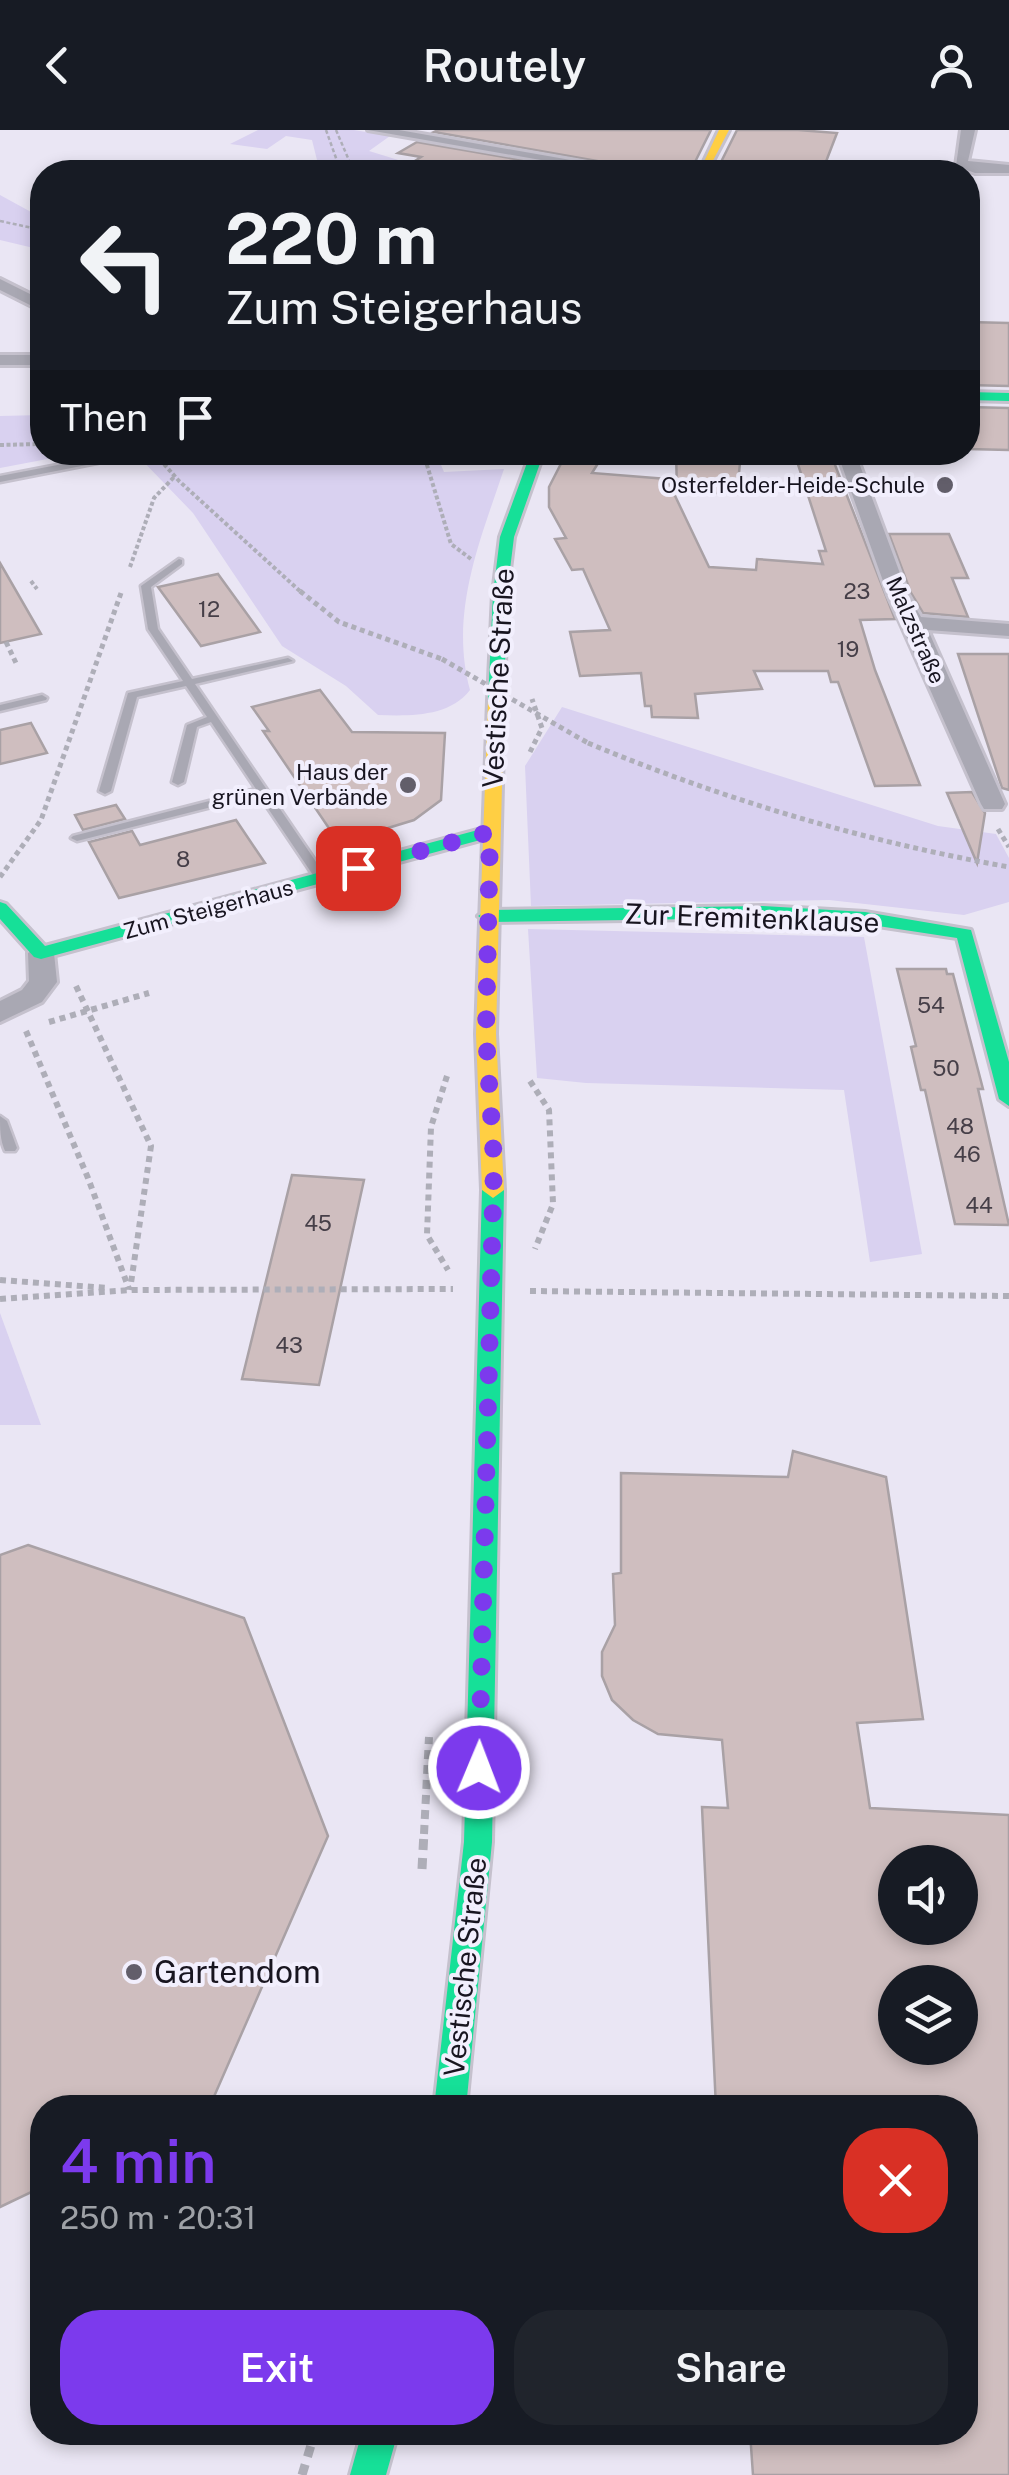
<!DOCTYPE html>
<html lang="en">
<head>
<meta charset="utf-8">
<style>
  :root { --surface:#171b24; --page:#20242c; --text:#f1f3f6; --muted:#9ea1a6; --accent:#7c3aed }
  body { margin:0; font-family:"Public Sans",sans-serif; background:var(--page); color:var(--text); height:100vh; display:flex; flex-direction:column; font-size:38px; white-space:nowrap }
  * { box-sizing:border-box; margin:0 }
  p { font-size:32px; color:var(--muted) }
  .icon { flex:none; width:55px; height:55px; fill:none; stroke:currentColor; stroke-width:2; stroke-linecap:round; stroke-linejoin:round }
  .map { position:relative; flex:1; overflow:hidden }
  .side { position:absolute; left:30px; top:1965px; width:948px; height:350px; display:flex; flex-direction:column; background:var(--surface); border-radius:40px; box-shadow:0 5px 15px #0003 }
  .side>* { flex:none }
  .guide { position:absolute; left:30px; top:30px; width:950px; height:305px; border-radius:40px; box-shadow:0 5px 15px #0003; background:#171b24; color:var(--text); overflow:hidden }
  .buttons { position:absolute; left:878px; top:1715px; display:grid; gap:20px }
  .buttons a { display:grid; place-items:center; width:100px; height:100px; border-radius:50%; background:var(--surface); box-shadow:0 5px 15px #0003; font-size:50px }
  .pin { position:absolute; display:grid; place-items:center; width:85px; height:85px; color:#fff; margin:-42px; border-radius:20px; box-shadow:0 5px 15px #0006 }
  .me { position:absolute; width:110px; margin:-55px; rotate:1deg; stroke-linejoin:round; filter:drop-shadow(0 0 8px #0008) }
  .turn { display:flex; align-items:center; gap:35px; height:210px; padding:0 30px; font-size:45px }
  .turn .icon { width:130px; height:130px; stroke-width:2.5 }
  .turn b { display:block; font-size:70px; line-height:85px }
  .then { display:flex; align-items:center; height:95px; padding:0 30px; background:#0003; gap:20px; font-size:38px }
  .round { display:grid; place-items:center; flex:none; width:105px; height:105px; border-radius:40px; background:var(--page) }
  .overview { display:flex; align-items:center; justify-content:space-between; height:170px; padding:0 30px }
  h1 { font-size:60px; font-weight:600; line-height:75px; color:var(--accent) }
  .cta { display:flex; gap:20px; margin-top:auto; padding:20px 30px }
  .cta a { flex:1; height:115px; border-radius:40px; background:var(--accent); color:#fff; font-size:40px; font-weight:600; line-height:115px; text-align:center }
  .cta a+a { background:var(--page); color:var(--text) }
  header { display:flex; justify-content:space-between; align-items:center; height:130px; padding:0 30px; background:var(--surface); font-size:45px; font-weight:600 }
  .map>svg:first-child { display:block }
  .green { fill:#d9d1f0 }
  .building { fill:#cfbebf; stroke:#a9a1a5; stroke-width:2.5; fill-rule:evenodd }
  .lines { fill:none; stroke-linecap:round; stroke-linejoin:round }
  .lane-casing { stroke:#c5c1cd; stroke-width:5 }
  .street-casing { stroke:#c5c1cd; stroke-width:6 }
  .fast-casing { stroke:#c5c1cd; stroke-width:6 }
  .slow-casing { stroke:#c5c1cd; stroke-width:6 }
  .path-far5 { stroke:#aeaeb8; stroke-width:2.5; stroke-dasharray:4 2.5; stroke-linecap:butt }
  .path-far4 { stroke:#aeaeb8; stroke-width:4; stroke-dasharray:4 2.5; stroke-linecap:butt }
  .path-far3 { stroke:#aeaeb8; stroke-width:5; stroke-dasharray:5 4; stroke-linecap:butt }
  .path-far2 { stroke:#aeaeb8; stroke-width:6; stroke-dasharray:6 5; stroke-linecap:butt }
  .path-far1 { stroke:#aeaeb8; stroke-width:8; stroke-dasharray:9 6; stroke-linecap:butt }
  .path { stroke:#aeaeb8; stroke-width:9; stroke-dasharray:11 8; stroke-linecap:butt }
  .lane { fill:#a9a8b3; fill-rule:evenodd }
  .street { fill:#a9a8b3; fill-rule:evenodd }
  .fast { fill:#16e098; fill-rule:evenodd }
  .slow { fill:#ffcf43; fill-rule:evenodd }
  .path-bridge { stroke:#aeaeb8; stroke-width:5; stroke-dasharray:5 4; stroke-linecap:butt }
  .route { stroke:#7c3aed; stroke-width:18; stroke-dasharray:0 32.4 }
  .poi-dot { fill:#625e6a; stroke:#f2effd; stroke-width:4 }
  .labels { text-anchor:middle; stroke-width:8; stroke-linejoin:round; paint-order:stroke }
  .far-poi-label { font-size:22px; fill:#181520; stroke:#f2effd; text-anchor:end }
  .number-label { font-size:22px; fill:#463f48 }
  .far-street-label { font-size:22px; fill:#181520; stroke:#f2effd }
  .street-label { font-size:28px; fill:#181520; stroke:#f2effd }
  .near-poi-label { font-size:32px; fill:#181520; stroke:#f2effd; text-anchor:start }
</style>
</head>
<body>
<header><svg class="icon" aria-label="back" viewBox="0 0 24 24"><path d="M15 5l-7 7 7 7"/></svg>Routely<svg class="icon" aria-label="person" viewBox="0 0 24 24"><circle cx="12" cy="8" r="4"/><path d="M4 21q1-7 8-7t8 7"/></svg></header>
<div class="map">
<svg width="1009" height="2345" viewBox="0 0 1009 2345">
  <rect width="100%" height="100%" fill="#eae6f4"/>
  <g class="green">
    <polygon points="258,0 354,0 390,6 369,21 408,33 398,42 320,42 312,10 286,6 267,19 230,14"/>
    <polygon points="0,65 42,88 42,120 0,110"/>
    <polygon points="42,285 42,322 79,323 0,338 0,286"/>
    <path d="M337 323H436L444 342 504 339C480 411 449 483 470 560 449 587 411 586 378 585L346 556 282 516 193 383 135 323Z"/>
    <polygon points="562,577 938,696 996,704 1009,728 1009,772 964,785 829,770 531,776 525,636"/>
    <polygon points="528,799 864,807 922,1124 870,1132 844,960 586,953 537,948"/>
    <polygon points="0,1183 41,1295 0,1295"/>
  </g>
  <g class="building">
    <polygon points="438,0 711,0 691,40 614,34 434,2"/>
    <polygon points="737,0 798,0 837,3 822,42 716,42"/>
    <polygon points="417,12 591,42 398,42 421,27 398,23"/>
    <polygon points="968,192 1009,193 1009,256 968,255"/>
    <polygon points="968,277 1009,278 1009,320 968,319"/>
    <polygon points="567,322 605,322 592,343 667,349 709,437 756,440 757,429 823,434 819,421 826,421 794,322 830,322 895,489 860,490 875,540 920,655 875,656 838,552 831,552 828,541 754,541 762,559 695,564 698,588 652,587 651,576 645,576 641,543 580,546 570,502 610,500 583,439 572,440 555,409 566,408 549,377 549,357"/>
    <polygon points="676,322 741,322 737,364 677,361"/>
    <polygon points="889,404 949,404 968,448 952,448 968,487 923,483 911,463"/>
    <polygon points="0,433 41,504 0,513"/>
    <polygon points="218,444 260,502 201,516 158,457"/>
    <polygon points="958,524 1009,524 1009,660 1002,658"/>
    <polygon points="320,560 352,602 445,603 441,670 414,690 339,713 263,601 269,601 252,577"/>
    <polygon points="31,593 47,623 0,634 0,600"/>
    <polygon points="972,662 985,683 977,733 947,663"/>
    <polygon points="116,675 125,689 83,700 75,685"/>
    <polygon points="236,690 265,733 119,768 89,712 132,701 140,715"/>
    <polygon points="897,839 946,839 947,844 953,844 983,959 978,959 1009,1095 955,1094 925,960 921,960 911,917 916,916"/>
    <polygon points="292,1045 364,1050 319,1255 242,1249"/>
    <path d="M793 1321 886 1347 923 1589 857 1593 870 1678 1009 1685V2345H753L750 2302H965V1978H716L702 1677 728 1678 722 1610 658 1604 633 1590 612 1570 602 1546V1522L615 1495 613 1444 621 1443V1343L788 1347ZM895 1732H960V1798H895ZM895 1852H960V1918H895Z"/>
    <polygon points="28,1415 244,1488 328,1706 209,1978 42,1978 42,2057 0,2077 0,1425"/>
  </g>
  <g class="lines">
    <g class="lane-casing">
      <g id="lane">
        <polygon points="99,327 102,328 102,332 0,352 0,346"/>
        <polygon points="179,429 182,430 182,434 151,457 158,499 192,549 288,528 293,531 195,554 327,748 325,751 317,751 259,665 77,711 71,708 73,706 256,659 211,592 197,597 184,652 178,655 172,652 187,595 207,587 186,556 137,567 111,661 105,664 99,661 128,563 183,551 148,499 141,456"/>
        <polygon points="42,565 47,568 46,570 0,581 0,575"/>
        <path d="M0 986 7 991 17 1018 15 1021H5C0 1010 0 999 0 986Z"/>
      </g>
    </g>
    <g class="street-casing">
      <g id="street">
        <polygon points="368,0 399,0 639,42 610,42"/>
        <polygon points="961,0 975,0 968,31 1009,35 1009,43 975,43 956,36"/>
        <polygon points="0,149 42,170 42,181 0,160"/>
        <rect x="0" y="225" width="42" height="10"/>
        <polygon points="837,322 855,322 908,465 921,487 1009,494 1009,506 928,500 1005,674 1002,679 984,679 981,674 888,465"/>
        <polygon points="41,815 54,823 57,852 42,872 0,892 0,871 22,860 29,851 28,823"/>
      </g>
    </g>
    <g class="fast-casing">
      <g id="fast">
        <polygon points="968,262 1009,263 1009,271 968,270"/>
        <polygon points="531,322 544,322 514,407 507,464 504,571 496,576 488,571 493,464 500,407"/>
        <polygon points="489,697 495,698 495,706 41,829 34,827 0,789 0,772 6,774 45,816"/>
        <polygon points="763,776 865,782 971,800 1009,932 1009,976 999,969 957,808 865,794 763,788 487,792 478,786 487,780"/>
        <polygon points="493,1052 504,1060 492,1712 466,1978 434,1978 464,1712 482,1060"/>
        <polygon points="362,2302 398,2302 386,2345 350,2345"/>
      </g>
    </g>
    <g class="slow-casing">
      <g id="slow">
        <polygon points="719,0 729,0 707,42 699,42"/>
        <polygon points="496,566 504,571 496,904 504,1060 493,1068 482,1060 476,904 488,571"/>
      </g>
    </g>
    <g class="path-far5">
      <polyline points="326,0 341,42"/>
      <polyline points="336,0 354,42"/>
      <polyline points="0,91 42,100"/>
    </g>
    <g class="path-far4">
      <polyline points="0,315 41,314"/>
      <polyline points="160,322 163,333 179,351 302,463"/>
      <polyline points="423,322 451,414 471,429"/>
      <polyline points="130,437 154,368 175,346"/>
      <polyline points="31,451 37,459"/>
    </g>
    <g class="path-far3">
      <polyline points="300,461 339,492 442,529"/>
      <polyline points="6,512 16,533"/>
      <path d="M588 613C725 670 863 711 1009 737"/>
      <polyline points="530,622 542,598 532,569"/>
      <polyline points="998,699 1009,717"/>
      <polyline points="0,747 41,690 121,463"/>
    </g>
    <g class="path-far2">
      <polyline points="76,856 151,1016 130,1160"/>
      <polyline points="49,892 149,863"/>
      <polyline points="26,901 88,1048 129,1159"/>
      <polyline points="447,946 431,997 427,1105 448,1140"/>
      <polyline points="530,951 549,980 553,1074 535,1119"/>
      <polyline points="0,1150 108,1158"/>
      <polyline points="530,1161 1009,1166"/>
      <polyline points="0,1169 130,1160 453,1159"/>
    </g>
    <polyline class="path-far1" points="424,1704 429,1607"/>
    <g class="path">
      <polyline points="422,1739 424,1702"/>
      <polyline points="302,2345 315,2302"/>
    </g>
    <use href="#lane" class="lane"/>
    <use href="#street" class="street"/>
    <use href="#fast" class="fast"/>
    <use href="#slow" class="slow"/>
    <polyline class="path-bridge" points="442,529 588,613"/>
  </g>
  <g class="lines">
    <polyline class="route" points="358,738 490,702 486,904 494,1031 479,1638"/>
  </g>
  <g class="poi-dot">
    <circle cx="945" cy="355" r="10"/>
    <circle cx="408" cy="655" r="10"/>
    <circle cx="134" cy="1842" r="10"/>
  </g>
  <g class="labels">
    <g class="far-poi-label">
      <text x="925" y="363">Osterfelder-Heide-Schule</text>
      <text x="388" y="650">Haus der<tspan x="388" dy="25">grünen Verbände</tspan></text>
    </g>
    <g class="number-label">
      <text x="857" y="469">23</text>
      <text x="209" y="487">12</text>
      <text x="848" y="527">19</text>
      <text x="183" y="737">8</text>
      <text x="931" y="883">54</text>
      <text x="946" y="946">50</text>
      <text x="960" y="1004">48</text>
      <text x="967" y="1032">46</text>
      <text x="979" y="1083">44</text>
      <text x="318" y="1101">45</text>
      <text x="289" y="1223">43</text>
    </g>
    <g class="far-street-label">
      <text transform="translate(916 500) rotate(66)" y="8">Malzstraße</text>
      <text transform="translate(208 779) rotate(-15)" y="8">Zum Steigerhaus</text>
    </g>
    <g class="street-label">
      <text transform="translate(498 548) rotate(-87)" y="10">Vestische Straße</text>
      <text transform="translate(752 788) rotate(2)" y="10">Zur Eremitenklause</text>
      <text transform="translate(465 1837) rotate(-84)" y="10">Vestische Straße</text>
    </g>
    <g class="near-poi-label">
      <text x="154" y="1853">Gartendom</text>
    </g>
  </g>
</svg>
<div class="buttons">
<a><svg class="icon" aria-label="sound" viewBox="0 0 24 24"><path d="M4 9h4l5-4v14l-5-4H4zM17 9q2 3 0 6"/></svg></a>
<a><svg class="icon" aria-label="layers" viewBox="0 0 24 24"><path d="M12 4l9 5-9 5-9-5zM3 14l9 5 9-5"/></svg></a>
</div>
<div class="pin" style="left:358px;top:738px;background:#d93025"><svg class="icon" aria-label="arrive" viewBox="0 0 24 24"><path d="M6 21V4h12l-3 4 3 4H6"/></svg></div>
<svg class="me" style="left:479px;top:1638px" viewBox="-20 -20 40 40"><circle r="17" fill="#7c3aed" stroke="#fff" stroke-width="3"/><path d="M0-11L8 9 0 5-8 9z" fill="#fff"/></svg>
<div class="guide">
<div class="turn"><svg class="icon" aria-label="left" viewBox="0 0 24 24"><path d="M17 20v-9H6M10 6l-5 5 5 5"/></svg><div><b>220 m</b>Zum Steigerhaus</div></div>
<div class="then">Then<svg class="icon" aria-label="arrive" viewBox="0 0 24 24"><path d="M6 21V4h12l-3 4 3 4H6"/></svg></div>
</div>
<section class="side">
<div class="overview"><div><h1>4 min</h1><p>250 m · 20:31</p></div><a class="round" style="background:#d93025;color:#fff"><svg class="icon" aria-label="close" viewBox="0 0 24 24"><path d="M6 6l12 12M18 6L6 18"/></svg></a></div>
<div class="cta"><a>Exit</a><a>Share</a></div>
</section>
</div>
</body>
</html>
